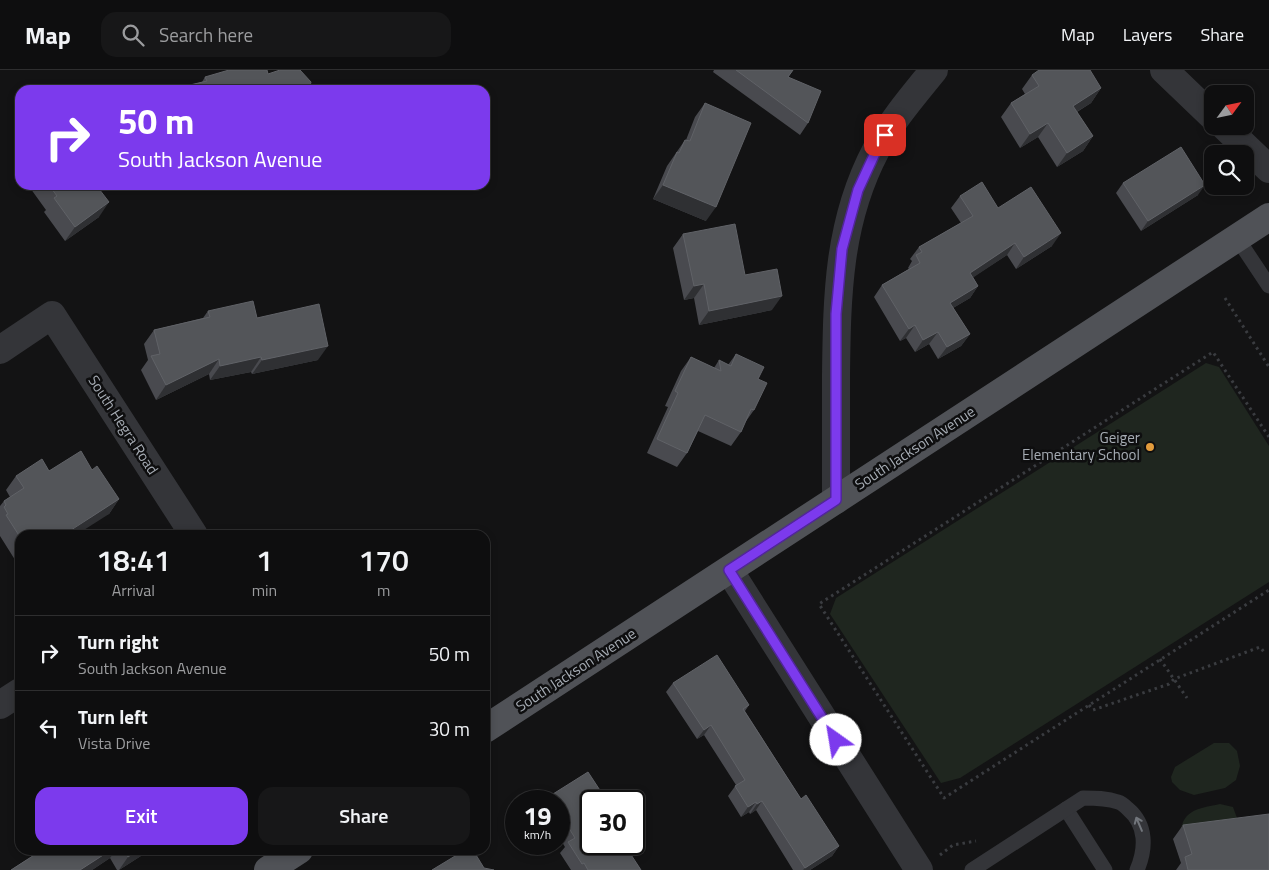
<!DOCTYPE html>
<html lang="en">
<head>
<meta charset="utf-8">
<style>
  :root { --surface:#0e0e0f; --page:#171718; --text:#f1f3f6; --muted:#9b9c9e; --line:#2e2e2f; --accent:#7c3aed }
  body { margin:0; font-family:"Titillium Web",sans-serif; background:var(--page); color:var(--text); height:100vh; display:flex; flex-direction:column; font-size:19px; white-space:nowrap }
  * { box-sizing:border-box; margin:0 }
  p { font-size:16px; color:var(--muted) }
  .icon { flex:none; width:28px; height:28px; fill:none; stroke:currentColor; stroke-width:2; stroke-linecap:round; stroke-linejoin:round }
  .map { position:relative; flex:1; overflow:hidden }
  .details { position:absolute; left:15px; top:460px; width:475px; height:325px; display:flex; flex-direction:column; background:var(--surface); border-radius:15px; box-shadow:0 2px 8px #0003,0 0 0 1px var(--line) }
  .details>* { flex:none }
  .guide { position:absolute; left:15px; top:15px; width:475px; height:105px; border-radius:15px; box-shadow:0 2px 8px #0003,0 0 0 1px var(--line); background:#7c3aed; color:#fff; overflow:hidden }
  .needle { width:32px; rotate:57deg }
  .tools { position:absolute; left:1204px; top:15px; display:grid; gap:10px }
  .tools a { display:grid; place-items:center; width:50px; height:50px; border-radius:10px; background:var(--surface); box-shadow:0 2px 8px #0003,0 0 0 1px var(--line); font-size:25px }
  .speed { position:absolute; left:505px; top:720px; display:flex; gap:10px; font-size:25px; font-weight:700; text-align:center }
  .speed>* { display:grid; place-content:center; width:65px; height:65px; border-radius:50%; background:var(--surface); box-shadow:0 2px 8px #0003,0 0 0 1px var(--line); line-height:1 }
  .speed small { font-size:12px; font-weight:400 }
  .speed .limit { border:2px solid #111; border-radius:8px; background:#fff; color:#111 }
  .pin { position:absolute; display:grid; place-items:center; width:42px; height:42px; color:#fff; margin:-21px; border-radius:10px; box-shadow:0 2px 8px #0006 }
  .me { position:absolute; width:55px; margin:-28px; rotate:328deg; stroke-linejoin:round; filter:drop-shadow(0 0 4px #0008) }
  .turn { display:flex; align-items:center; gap:18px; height:105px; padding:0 20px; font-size:22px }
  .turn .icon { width:65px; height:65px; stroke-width:2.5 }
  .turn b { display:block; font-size:35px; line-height:42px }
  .eta { display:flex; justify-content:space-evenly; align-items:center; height:85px; text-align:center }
  .eta b { font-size:30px; font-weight:600; line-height:35px }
  .action { display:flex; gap:10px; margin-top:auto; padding:10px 20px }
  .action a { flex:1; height:58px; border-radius:15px; background:var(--accent); color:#fff; font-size:20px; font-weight:600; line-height:58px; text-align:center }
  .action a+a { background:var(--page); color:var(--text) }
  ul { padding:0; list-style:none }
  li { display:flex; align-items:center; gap:15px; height:75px; padding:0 20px; border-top:1px solid var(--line) }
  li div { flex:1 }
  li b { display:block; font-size:19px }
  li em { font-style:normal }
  header { display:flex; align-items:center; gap:30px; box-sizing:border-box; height:70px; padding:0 25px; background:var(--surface); border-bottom:1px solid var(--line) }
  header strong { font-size:24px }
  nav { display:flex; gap:28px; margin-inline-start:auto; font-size:18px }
  .search { width:350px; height:45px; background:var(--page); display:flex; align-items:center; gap:12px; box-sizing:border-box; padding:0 18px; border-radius:15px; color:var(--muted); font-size:19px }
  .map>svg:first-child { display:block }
  .green { fill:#1f261f }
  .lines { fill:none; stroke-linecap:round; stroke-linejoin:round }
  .path { stroke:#3a3c40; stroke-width:3; stroke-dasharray:2.5 4; stroke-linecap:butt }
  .service { stroke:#343539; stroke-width:15 }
  .minor { stroke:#343539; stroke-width:28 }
  .primary { stroke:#505257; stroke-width:28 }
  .wall { fill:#494a4f }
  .shaded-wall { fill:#2f3033 }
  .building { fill:#535559; stroke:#606267 }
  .oneway { stroke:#72767c }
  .route-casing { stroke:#51269a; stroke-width:12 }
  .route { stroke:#7c3aed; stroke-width:9 }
  .poi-dot { fill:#e29c3c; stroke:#0e0e0f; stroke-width:2 }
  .labels { text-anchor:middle; stroke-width:5; stroke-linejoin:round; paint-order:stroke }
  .street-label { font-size:15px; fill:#a5abb3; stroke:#0e0e0f }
  .poi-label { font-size:15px; fill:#a5abb3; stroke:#0e0e0f; text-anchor:end }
</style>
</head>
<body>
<header>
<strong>Map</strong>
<div class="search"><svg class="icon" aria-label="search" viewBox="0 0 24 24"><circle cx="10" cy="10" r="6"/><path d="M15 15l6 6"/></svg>Search here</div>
<nav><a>Map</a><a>Layers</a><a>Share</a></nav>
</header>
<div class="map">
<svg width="1269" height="800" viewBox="0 0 1269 800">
  <rect width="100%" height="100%" fill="#131314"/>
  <g class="green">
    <polygon points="1206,293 1219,297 1269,376 1269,512 960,708 941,713 830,544 836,528"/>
    <polygon points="1214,673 1229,673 1237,681 1240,696 1236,710 1225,718 1194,725 1180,720 1172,712 1171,707 1175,697"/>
    <path d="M1220 734 1233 737 1237 748 1180 768C1181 740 1196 739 1220 734Z"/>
  </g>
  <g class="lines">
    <g class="path">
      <polyline points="1225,228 1269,297"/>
      <polyline points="1269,367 1213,282 819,534 944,728 1269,520"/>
      <polyline points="1160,589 1187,628"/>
      <polyline points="1089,635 1093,640 1169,614 1174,609 1260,577 1264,582"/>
      <polyline points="940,785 953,775 976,771"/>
    </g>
    <g class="service">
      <polyline points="1237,168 1269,216"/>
      <polyline points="1066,739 1105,800"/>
      <path d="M972 800 1083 728C1095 728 1107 728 1118 732 1122 733 1125 736 1128 739 1147 755 1146 779 1137 800"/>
    </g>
    <g class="minor">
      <polyline points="1164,0 1212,46"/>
      <polyline points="1224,56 1269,99"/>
      <polyline points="0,280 52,245 194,465"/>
      <path d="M836 430C836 388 836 347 836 305 837 225 838 152 876 80 892 50 913 26 934 0"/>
      <polyline points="729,500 919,800"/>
      <polyline points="0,635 20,622"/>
    </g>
    <g class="primary">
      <polyline points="485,659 1269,147"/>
      <polyline points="268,800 299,780"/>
    </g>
  </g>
  <g class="wall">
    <polygon points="714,0 793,0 788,7 808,53 800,65 713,2"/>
    <polygon points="268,4 309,20 186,20 190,15 202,12 205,7"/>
    <polygon points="1032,5 1101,18 1091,33 1077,42 1093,66 1083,81 1057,97 1038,67 1020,78 1001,47 1011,33 1025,24 1022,19"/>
    <polygon points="705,33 706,151 653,129 667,96 685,70 686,70 695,47"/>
    <polygon points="1123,113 1198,125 1141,161 1116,123"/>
    <polygon points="28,115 97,115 99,147 65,171 44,142 46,140"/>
    <polygon points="960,126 998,138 1052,176 1016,199 1007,185 973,207 978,216 970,228 953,238 970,264 961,276 938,289 929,274 915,282 906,268 900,271 874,227 882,215 909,199 908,198 912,191 910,189 919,177 961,153 951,138"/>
    <polygon points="683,164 745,205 772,240 699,255 694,228 684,230 673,178"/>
    <polygon points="208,241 318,290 252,304 251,302 210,310 209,304 156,330 141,300 148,290 144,274 154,260 203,248"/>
    <polygon points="736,284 758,309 754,340 744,354 741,362 731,376 698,361 687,383 677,397 647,383 668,337 665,336 681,301 691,287 714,298 719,290 728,295"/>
    <polygon points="92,400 119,429 109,444 20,465 20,516 19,516 17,493 0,466 0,436 4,431 10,427 6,420 16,406 49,401"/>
    <polygon points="673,613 749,635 745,641 801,729 839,776 832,786 810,800 793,800 756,740 750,744 749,742 741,747 728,726 736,715 704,665 697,669 666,622"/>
    <polygon points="553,724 591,731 641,800 571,800 560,783 565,777 559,767 559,731 548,731"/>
    <polygon points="1183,755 1269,800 1176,800 1181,793 1173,769"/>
    <polygon points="42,780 147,780 144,784 119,800 117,800 110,788 92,800 11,800"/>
  </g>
  <g class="shaded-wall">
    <polygon points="1101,18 1091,33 1063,50 1073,36"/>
    <polygon points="1048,53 1038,67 1020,78 1030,64"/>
    <polygon points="1093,66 1083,81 1057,97 1067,83"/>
    <polygon points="663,115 716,137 706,151 653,129"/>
    <polygon points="1205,115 1198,125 1141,161 1148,151"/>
    <polygon points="109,132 99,147 65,171 75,157"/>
    <polygon points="1061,163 1052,176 1016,199 1024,187"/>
    <polygon points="1015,173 1007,185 962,215 970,203"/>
    <polygon points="704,214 694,228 684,230 694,216"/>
    <polygon points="978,216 970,228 941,245 950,233"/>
    <polygon points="782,226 772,240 699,255 709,241"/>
    <polygon points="915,255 906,268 900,271 909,259"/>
    <polygon points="938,262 929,274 915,282 923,270"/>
    <polygon points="970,264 961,276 938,289 947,277"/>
    <polygon points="328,276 318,290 252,304 262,290"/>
    <polygon points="261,287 251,302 210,310 220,296"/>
    <polygon points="219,289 209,304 156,330 166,315"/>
    <polygon points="119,429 109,444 76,465 64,465"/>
    <polygon points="711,655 704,665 697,669 704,660"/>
    <polygon points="762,731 756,740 750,744 757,734"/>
    <polygon points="756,732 749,742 741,747 748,737"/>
    <polygon points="839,776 832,786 810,800 803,800 805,798"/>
    <polygon points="111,780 116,780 110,788 92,800 80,800"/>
    <polygon points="138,780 147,780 144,784 119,800 128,787"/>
  </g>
  <g class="building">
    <polygon points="229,0 267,0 268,4 280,0 300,0 311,12 309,20 191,20 190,15 207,11 205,7"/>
    <polygon points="736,0 793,0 788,7 821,21 808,53"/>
    <polygon points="1039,0 1090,0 1101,18 1073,36 1093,66 1067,83 1048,53 1030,64 1011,33 1039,16 1032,5"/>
    <polygon points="705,33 751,53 716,137 663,115 677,82 679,83 685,70 690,71"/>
    <polygon points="1181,77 1205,115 1148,151 1123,113"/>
    <polygon points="982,112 998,138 1031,117 1061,163 1024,187 1015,173 970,203 978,216 950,233 970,264 947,277 938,262 923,270 915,255 909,259 882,215 920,193 916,185 922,182 919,177 973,146 960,126"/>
    <polygon points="49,115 96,115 109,132 75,157 54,128 57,126"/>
    <polygon points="735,154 745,205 777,199 782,226 709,241 704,214 694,216 683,164"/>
    <polygon points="253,231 257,248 319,234 328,276 262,290 261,287 220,296 219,289 166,315 151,286 160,284 154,260 210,247 208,241"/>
    <polygon points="736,284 764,297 758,309 767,313 754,340 751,339 741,362 705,345 687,383 657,369 678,323 675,321 691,287 721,301 719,290 731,296"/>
    <polygon points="81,381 92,400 97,396 119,429 65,464 65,465 20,465 20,467 6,445 8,444 4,437 6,435 4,431 24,418 16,406 42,389 49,401"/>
    <polygon points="717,585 749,635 743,639 801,729 806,725 839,776 805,798 762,731 757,734 756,732 748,737 735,716 745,710 711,655 704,660 673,613"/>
    <polygon points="588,702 607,731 591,731 591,774 624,774 641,800 588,800 584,793 582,794 568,772 575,768 564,750 568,747 559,733 559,731 558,731 553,724"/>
    <polygon points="1269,744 1269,800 1188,800 1185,787 1192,784 1183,755"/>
    <polygon points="42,780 111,780 80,800 11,800"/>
    <polygon points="124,780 138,780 128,787"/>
    <polygon points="465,780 473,780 484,798 494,800 432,800"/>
  </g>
  <defs><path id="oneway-shaft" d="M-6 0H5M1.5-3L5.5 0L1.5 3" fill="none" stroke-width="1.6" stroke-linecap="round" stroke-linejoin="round" transform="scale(1.25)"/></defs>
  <use class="oneway" href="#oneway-shaft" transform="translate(1139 754) rotate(-113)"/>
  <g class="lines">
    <g class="route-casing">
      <polyline id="route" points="836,670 729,500 836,430 836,244 842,179 858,120 876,81 885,65"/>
    </g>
    <use href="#route" class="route"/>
  </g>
  <circle class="poi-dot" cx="1150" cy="377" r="5"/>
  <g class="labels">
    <g class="street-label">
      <text transform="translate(123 355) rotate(57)" y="5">South Hegra Road</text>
      <text transform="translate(915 378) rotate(-33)" y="5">South Jackson Avenue</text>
      <text transform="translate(576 600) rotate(-33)" y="5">South Jackson Avenue</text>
    </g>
    <g class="poi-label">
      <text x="1140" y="373">Geiger<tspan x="1140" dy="17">Elementary School</tspan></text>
    </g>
  </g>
</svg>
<div class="tools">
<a><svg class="needle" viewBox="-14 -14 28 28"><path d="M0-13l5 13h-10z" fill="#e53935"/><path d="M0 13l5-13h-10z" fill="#9b9c9e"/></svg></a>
<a><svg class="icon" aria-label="search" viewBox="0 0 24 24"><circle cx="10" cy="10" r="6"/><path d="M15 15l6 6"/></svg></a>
</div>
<div class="speed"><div>19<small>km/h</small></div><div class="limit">30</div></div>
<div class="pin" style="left:885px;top:65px;background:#d93025"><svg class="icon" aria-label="arrive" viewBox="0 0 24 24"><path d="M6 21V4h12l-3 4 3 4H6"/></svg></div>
<svg class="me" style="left:836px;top:670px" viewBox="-20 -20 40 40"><circle r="19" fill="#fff"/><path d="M0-13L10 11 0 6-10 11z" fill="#7c3aed"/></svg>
<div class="guide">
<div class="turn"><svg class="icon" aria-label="right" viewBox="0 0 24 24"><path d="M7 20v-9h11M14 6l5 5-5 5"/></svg><div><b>50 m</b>South Jackson Avenue</div></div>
</div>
<section class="details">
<div class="eta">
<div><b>18:41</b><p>Arrival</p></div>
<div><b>1</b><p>min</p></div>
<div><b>170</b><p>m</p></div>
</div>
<ul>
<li><svg class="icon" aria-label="right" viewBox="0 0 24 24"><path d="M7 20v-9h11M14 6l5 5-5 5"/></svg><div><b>Turn right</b><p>South Jackson Avenue</p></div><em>50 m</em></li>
<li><svg class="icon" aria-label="left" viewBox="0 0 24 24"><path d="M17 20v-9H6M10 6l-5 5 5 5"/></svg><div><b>Turn left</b><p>Vista Drive</p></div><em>30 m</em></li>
</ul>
<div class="action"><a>Exit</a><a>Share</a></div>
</section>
</div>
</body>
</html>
